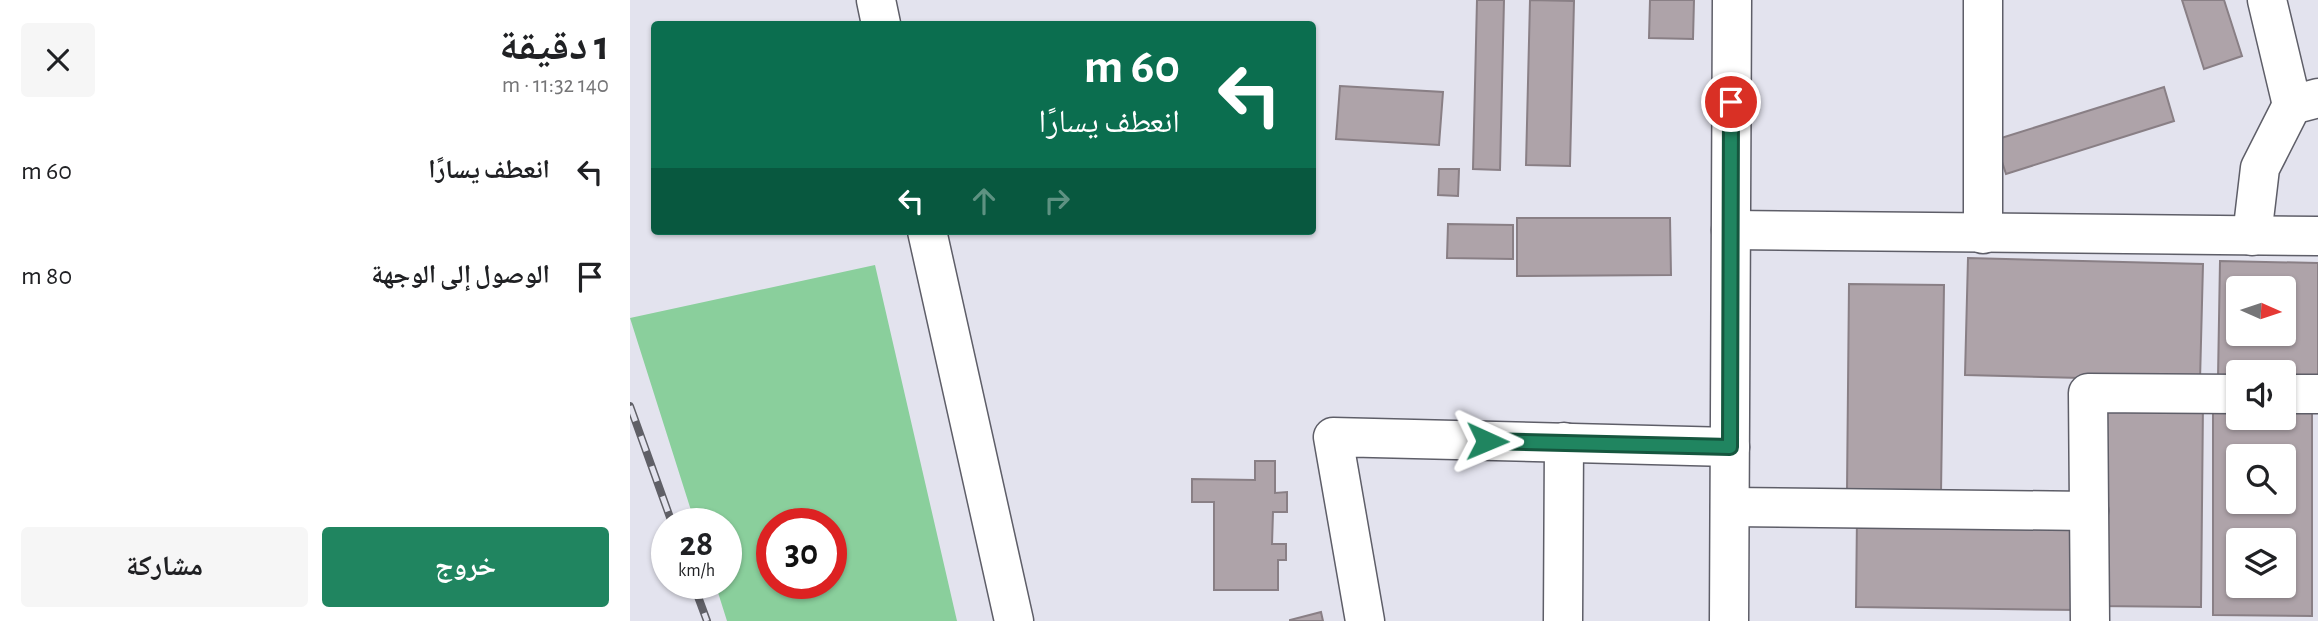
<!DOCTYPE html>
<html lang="ar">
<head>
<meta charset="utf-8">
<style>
  :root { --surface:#fff; --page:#f6f6f6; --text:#202124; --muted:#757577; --accent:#208560 }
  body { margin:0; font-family:"Alegreya Sans","Noto Naskh Arabic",sans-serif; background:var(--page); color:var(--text); direction:rtl; height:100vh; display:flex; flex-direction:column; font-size:26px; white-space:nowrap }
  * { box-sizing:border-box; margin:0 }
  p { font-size:23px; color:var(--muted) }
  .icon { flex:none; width:38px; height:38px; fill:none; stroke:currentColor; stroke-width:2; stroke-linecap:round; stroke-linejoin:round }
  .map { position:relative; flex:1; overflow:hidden; direction:ltr }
  .sheet { display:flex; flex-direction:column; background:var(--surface); width:630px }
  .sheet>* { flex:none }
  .top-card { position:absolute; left:21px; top:21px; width:665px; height:214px; border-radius:7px; box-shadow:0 2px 5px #0004; direction:rtl; background:#0b6e4f; color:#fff; overflow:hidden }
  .needle { width:46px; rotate:93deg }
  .buttons { position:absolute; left:1596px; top:276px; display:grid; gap:14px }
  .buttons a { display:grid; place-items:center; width:70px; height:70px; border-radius:7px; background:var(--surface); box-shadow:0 2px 5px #0004; font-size:35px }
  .speed { position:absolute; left:21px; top:508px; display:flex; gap:14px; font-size:35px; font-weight:700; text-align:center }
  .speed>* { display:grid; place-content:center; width:91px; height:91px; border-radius:50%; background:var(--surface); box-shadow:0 2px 5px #0004; line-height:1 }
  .speed small { font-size:18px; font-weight:400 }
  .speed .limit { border:10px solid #d22; background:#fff; color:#111 }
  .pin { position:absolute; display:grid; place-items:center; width:60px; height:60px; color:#fff; margin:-30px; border:4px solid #fff; border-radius:50%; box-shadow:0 2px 7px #0007 }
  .me { position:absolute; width:77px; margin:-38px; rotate:91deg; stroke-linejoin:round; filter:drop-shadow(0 0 5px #0008) }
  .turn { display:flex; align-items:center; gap:24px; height:147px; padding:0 21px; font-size:32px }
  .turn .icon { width:91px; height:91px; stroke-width:2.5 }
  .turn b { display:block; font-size:49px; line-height:60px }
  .lanes { display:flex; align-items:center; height:66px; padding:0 21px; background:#0003; justify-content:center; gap:35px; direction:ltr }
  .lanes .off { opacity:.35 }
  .round { display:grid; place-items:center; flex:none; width:74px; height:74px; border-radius:7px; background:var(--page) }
  .head { display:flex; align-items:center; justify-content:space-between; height:119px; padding:0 21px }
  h1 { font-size:42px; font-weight:700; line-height:52px }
  .primary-button { display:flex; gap:14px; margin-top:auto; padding:14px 21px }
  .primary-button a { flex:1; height:80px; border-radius:7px; background:var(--accent); color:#fff; font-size:28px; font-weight:700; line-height:80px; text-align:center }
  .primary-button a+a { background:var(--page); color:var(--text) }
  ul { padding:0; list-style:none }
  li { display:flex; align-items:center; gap:21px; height:105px; padding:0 21px }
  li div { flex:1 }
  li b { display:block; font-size:26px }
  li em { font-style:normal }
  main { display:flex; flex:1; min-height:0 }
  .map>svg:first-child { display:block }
  .green { fill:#8acf9c; fill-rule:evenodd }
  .building { fill:#aea3a9; stroke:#897f85; stroke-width:2; fill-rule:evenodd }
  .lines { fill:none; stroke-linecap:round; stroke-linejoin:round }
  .minor-casing { stroke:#5e5e68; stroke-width:41 }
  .major-casing { stroke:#5e5e68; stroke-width:41 }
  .minor { stroke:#fff; stroke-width:38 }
  .major { stroke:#fff; stroke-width:38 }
  .rail-casing { stroke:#606067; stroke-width:8 }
  .rail { stroke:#e3e3ee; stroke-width:5; stroke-dasharray:16; stroke-linecap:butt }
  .route-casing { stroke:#15563e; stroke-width:18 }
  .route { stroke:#208560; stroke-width:12 }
</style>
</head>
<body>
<main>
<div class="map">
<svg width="1688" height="621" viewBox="0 0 1688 621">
  <rect width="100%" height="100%" fill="#e3e3ee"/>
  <path class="green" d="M245 265 327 621H97L85 583H96V523H65L0 318ZM142 523H201V583H142Z"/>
  <g class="building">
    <polygon points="847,0 874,0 870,170 843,169"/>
    <polygon points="900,0 944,1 940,166 896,165"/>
    <polygon points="1020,0 1064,0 1063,39 1019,38"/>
    <polygon points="1552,0 1594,0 1612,56 1574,69"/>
    <polygon points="710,86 813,92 809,145 706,139"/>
    <polygon points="1534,87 1544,121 1376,174 1365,140"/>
    <polygon points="809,169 829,169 828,196 808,195"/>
    <polygon points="887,218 1040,218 1041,275 887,276"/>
    <polygon points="818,224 883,225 883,259 817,258"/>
    <polygon points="1338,258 1573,264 1570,381 1335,375"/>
    <path d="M1590 261 1688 263V380L1654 379V373H1608V379L1588 378ZM1608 289H1654V334H1608Z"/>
    <polygon points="1219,284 1314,285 1311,493 1217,492"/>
    <polygon points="1468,401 1573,402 1571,607 1466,606"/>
    <path d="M1583 402H1608V418H1654V402H1682V616L1583 615ZM1608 457H1654V502H1608ZM1608 541H1654V586H1608Z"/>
    <polygon points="625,461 645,461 645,493 657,492 657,512 643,512 642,544 656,544 656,560 648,560 648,590 584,590 584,502 562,502 562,479 625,480"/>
    <polygon points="1227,516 1449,519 1448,610 1226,607"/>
    <polygon points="691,612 693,621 660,621 660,620"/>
  </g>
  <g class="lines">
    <g class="minor-casing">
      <g id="minor">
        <polyline points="1353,0 1353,234"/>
        <polyline points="1637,0 1662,105"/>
        <polyline points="1101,230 1688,236"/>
        <polyline points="1622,236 1630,168 1662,105 1688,98"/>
        <polyline points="1654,394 1688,394"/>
        <polyline points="1100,507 1459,511"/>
        <polyline points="735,621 703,437 1100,447"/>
        <polyline points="933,621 934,442"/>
        <polyline points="1099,621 1102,0"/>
        <polyline points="1460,621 1458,393 1608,394"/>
      </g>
    </g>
    <g class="major-casing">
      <g id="major">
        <polyline points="246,0 251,24"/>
        <polyline points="297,231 384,621"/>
      </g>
    </g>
    <use href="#minor" class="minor"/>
    <use href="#major" class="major"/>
    <g class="rail-casing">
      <g id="rail">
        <polyline points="0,406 42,523"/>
        <polyline points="63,583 77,621"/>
      </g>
    </g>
    <use href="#rail" class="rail"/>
  </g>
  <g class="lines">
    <g class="route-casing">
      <polyline id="route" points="857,441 1100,447 1101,102"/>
    </g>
    <use href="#route" class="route"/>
  </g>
</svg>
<div class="buttons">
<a><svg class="needle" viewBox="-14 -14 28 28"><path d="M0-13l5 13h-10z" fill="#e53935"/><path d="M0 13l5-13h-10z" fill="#757577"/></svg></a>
<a><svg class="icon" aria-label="sound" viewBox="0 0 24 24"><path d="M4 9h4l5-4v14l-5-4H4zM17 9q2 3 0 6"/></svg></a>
<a><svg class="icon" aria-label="search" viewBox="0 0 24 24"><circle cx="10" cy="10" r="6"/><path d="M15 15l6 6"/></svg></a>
<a><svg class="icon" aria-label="layers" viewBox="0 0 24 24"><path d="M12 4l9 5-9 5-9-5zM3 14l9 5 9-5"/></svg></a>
</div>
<div class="speed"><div>28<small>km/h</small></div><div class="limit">30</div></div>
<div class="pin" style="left:1101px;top:102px;background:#d93025"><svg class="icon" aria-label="arrive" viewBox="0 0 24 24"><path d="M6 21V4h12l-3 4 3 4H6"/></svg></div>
<svg class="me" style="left:857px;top:441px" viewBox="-20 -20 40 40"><path d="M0-17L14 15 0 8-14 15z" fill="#208560" stroke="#fff" stroke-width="4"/></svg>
<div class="top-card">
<div class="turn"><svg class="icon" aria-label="left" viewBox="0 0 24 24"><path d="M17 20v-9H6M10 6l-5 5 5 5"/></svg><div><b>60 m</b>انعطف يسارًا</div></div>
<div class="lanes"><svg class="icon" aria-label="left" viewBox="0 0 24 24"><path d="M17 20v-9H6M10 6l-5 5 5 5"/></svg><svg class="icon off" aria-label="ahead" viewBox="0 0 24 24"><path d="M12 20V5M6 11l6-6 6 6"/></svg><svg class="icon off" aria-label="right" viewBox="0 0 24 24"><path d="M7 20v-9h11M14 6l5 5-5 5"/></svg></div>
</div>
</div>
<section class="sheet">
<div class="head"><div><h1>1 دقيقة</h1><p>140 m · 11:32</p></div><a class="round"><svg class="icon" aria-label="close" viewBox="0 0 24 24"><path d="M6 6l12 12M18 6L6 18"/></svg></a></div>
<ul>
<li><svg class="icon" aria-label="left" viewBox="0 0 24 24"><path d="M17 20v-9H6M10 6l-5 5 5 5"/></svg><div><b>انعطف يسارًا</b></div><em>60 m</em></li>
<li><svg class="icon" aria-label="arrive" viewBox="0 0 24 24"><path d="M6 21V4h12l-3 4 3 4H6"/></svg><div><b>الوصول إلى الوجهة</b></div><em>80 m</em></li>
</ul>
<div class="primary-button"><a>خروج</a><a>مشاركة</a></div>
</section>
</main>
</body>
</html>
